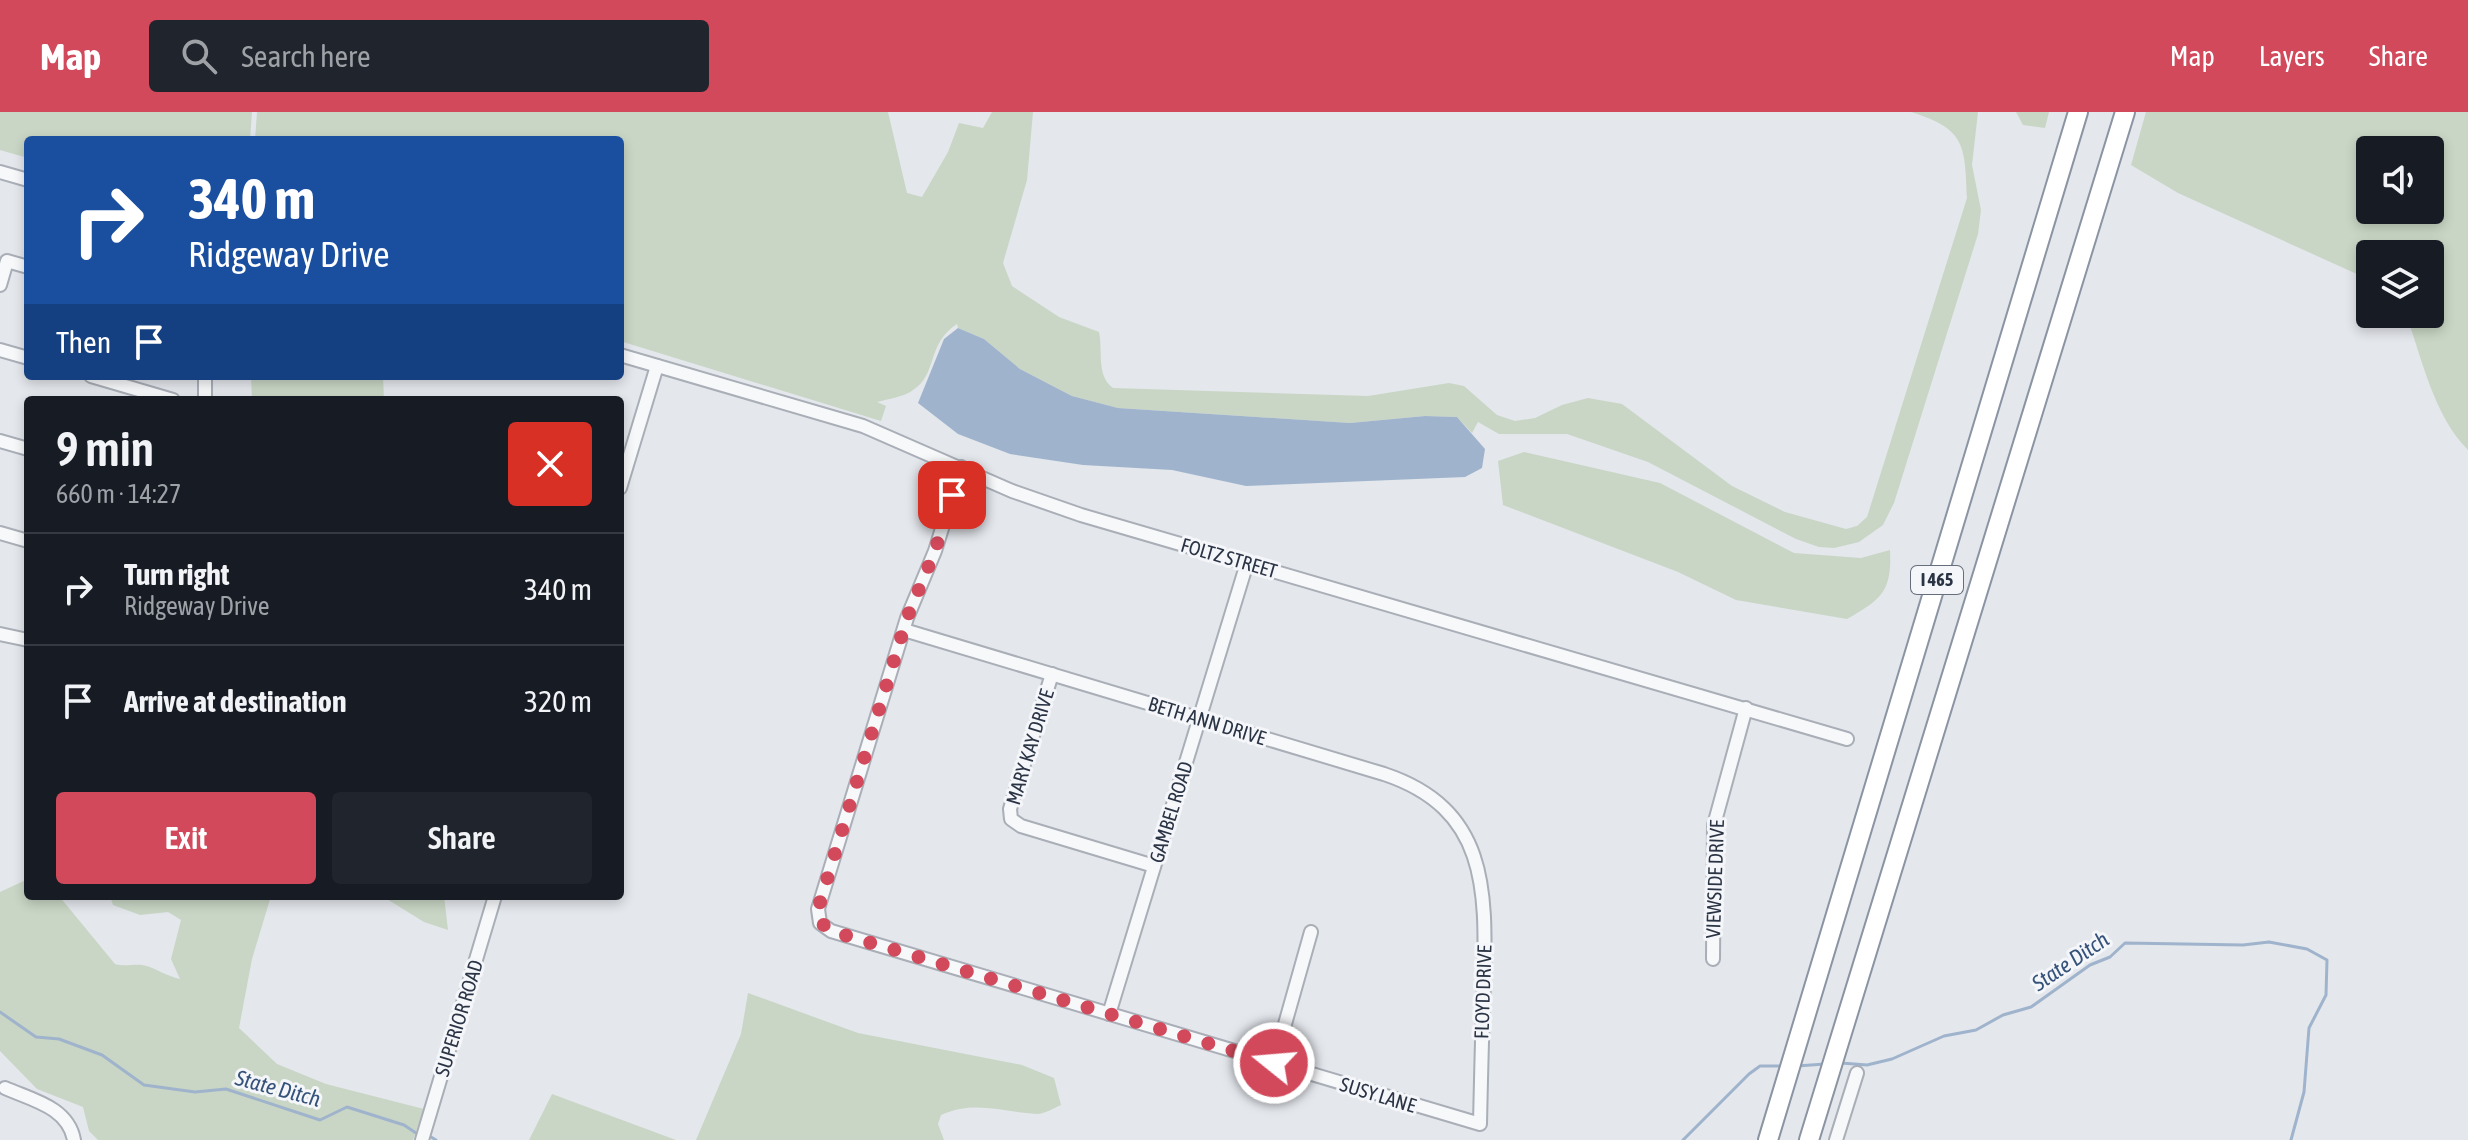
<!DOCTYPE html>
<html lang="en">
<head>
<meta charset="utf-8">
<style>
  :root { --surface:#171b24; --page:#20242c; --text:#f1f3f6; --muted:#9ea1a6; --line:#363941; --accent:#d1495b }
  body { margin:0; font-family:"Asap Condensed",sans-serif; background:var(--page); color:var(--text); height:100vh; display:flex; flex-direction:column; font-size:30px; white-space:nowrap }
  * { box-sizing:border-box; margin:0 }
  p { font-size:26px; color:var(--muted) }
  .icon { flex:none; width:44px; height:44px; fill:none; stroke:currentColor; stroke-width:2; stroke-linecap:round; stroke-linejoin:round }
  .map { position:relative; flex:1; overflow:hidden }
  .side { position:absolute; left:24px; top:284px; width:600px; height:504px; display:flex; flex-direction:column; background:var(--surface); border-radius:8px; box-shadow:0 4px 12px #0003 }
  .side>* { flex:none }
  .hud { position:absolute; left:24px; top:24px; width:600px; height:244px; border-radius:8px; box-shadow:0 4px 12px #0003; background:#1a4fa0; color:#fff; overflow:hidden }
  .fabs { position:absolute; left:2356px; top:24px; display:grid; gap:16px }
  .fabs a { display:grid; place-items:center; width:88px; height:88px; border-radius:8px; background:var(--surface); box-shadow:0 4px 12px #0003; font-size:40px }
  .pin { position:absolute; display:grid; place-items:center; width:68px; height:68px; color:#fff; margin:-34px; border-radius:16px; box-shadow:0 4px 12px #0006 }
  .me { position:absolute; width:88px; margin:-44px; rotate:287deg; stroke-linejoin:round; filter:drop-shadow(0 0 6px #0008) }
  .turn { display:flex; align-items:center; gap:28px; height:168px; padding:0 32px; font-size:36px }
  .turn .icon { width:104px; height:104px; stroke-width:2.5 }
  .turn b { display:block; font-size:56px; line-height:68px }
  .then { display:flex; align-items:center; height:76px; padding:0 32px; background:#0003; gap:16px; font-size:30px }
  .round { display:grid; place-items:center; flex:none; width:84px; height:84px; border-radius:8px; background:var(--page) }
  .head { display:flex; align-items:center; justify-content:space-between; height:136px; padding:0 32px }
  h1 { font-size:48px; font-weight:600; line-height:60px }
  .cta { display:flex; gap:16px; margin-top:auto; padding:16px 32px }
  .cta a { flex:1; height:92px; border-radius:8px; background:var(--accent); color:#fff; font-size:32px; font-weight:600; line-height:92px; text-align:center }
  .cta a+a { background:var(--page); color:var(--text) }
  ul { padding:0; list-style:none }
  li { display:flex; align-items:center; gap:24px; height:112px; padding:0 32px; border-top:2px solid var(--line) }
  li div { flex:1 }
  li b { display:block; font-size:30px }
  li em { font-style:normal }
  header { display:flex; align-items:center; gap:48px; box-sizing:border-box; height:112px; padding:0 40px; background:var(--accent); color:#fff }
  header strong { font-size:38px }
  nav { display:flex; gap:44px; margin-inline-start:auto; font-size:28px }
  .search { width:560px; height:72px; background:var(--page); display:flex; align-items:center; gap:20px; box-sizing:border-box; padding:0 28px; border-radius:8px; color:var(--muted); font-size:30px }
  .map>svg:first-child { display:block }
  .green { fill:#c9d6c5; fill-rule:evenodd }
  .water { fill:#9fb4cc }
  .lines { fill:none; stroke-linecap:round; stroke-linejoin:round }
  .stream { stroke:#9fb4cc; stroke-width:3 }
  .minor-casing { stroke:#a9aeb7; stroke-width:16 }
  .highway-casing { stroke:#8b94a3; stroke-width:22 }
  .minor { stroke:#f7f8fa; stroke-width:12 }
  .highway { stroke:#fff; stroke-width:18 }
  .route { stroke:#d1495b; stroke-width:14; stroke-dasharray:0 25.2 }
  .labels { text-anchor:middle; stroke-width:6; stroke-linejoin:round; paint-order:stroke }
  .shield { fill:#f4f6f9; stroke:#676e7b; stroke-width:2 }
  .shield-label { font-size:18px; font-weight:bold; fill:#2b3445 }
  .street-label { font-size:20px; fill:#2b3445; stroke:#f4f6f9 }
  .water-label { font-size:22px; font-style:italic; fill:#34527a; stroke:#f4f6f9 }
</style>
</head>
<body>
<header>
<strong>Map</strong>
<div class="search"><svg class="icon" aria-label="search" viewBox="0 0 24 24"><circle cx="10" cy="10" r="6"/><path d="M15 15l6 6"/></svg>Search here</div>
<nav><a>Map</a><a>Layers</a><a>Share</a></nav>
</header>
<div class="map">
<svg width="2468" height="1028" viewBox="0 0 2468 1028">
  <rect width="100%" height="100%" fill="#e4e7ec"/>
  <g class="green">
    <polygon points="0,0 252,0 250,28 28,28 28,46 0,38"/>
    <path d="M257 0H888L907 81 922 85 948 40 959 11 983 16 992 0H1033L1027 68 1003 151 1012 174 1059 205 1099 220C1103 239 1096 264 1113 276L1368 284 1449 271 1464 274 1497 303 1515 309 1535 306 1562 293 1588 286 1622 292 1732 374 1785 400 1846 417 1857 414 1867 405 1967 86C1965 32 1965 17 1911 0H1978L1972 53 1981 98 1978 122 1894 391 1883 413 1859 430 1834 436 1819 435 1796 427 1648 350 1567 322H1499L1478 310 1472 321 1457 305 1425 304 1350 311 1118 296 1072 284 1020 257 984 227 958 216 957 212C926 232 938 262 913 278 904 285 888 287 877 290L886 294 881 309 620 229V28H255Z"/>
    <polygon points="2016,0 2049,0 2045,16 2023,13"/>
    <path d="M2146 0H2468V338C2434 304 2422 247 2406 202H2430V142H2370V173L2359 163 2178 81 2131 53ZM2370 38H2430V98H2370Z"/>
    <polygon points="251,264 383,264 384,288 252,288"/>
    <path d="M1524 340 1660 371 1794 441 1861 446 1890 438C1892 479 1882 487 1847 507L1736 488 1678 460 1503 393 1498 349Z"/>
    <path d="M28 767V784H59L115 852C125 855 132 852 142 853 152 854 168 865 180 867L171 847 181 808 168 800 140 803 113 793 110 784H271L252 847 239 916 277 952 326 972 424 997 413 1028H98L89 1019 83 995 37 977 0 939V780Z"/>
    <polygon points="382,784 444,784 448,818 424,810"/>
    <path d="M748 881 858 921 1022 953 1054 966 1061 993C1054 996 1044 1002 1037 1002 1002 1000 975 988 941 1003L938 1012 944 1028H696L741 922Z"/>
    <polygon points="552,982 676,1028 529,1028"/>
  </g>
  <polygon class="water" points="958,216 984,227 1020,257 1072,284 1118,296 1350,311 1425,304 1457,305 1485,337 1482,356 1465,365 1246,374 1172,358 1083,353 1010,342 958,322 918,291 944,227"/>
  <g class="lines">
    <g class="stream">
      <polyline points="0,900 36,925 59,927 102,943 144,973 195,980 226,977 320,1008 347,995 404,1013 416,1021"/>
      <polyline points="1841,951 1867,953 1892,947 1944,924 1976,918 2003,903 2031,895 2090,853 2110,845 2125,831 2243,833 2269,830 2307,837 2327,848 2326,883 2309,916 2304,980 2291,1028"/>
      <polyline points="1797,954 1825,952"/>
      <polyline points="431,1025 436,1028"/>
      <polyline points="1683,1028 1749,962 1760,954 1781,954"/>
    </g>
    <g class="minor-casing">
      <g id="minor">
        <polyline points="0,60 28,68"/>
        <polyline points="0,173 7,149 28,155"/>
        <polyline points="0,238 28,246"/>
        <polyline points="620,243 863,314 1012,379 1081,403 1847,627"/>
        <polyline points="91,264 173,288"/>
        <polyline points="205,288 205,264"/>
        <polyline points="0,329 28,337"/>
        <polyline points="620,376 657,254"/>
        <polyline points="0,421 28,429"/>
        <path d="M904 518 1384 662C1489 697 1486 779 1484 872 1482 918 1481 965 1480 1012L831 819 820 811 818 797 907 506 935 439 961 355"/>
        <polyline points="0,522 28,528"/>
        <polyline points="1052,562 1010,697 1011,707 1021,714 1154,754"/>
        <polyline points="1713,847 1714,713 1746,596"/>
        <polyline points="1109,902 1247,451"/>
        <polyline points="1274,951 1311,820"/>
        <path d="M5 976C32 988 68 995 74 1028"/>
        <polyline points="422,1028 495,784"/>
        <polyline points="1836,1028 1857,961"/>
      </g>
    </g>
    <g class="highway-casing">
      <g id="highway">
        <polyline points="1768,1028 2078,0"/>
        <polyline points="1809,1028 2125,0"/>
      </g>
    </g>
    <use href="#minor" class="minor"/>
    <use href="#highway" class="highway"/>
  </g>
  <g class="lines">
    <polyline class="route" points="952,383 935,439 907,506 818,797 819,809 831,819 1274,951"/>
  </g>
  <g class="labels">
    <rect class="shield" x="1911" y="454" width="52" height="28" rx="6"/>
    <g class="shield-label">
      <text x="1937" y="474">I 465</text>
    </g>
    <g class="street-label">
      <text transform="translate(1229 446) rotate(16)" y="7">FOLTZ STREET</text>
      <text transform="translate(1207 609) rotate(17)" y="7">BETH ANN DRIVE</text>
      <text transform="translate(1030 635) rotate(-73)" y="7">MARY KAY DRIVE</text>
      <text transform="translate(1171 700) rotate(-73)" y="7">GAMBEL ROAD</text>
      <text transform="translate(1715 767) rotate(-88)" y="7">VIEWSIDE DRIVE</text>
      <text transform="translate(1483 880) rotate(-88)" y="7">FLOYD DRIVE</text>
      <text transform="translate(459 906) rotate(-73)" y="7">SUPERIOR ROAD</text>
      <text transform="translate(1378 983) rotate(17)" y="7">SUSY LANE</text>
    </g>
    <g class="water-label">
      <text transform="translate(2070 849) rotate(-34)" y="8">State Ditch</text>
      <text transform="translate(278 976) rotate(15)" y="8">State Ditch</text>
    </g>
  </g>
</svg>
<div class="fabs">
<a><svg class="icon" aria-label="sound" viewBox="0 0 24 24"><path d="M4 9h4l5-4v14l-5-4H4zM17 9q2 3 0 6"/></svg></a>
<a><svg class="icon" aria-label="layers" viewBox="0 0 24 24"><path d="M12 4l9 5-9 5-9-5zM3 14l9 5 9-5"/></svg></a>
</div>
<div class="pin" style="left:952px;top:383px;background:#d93025"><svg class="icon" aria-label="arrive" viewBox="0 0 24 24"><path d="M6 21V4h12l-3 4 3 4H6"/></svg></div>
<svg class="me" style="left:1274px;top:951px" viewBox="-20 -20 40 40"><circle r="17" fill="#d1495b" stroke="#fff" stroke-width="3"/><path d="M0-11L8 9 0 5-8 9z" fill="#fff"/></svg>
<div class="hud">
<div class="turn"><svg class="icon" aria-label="right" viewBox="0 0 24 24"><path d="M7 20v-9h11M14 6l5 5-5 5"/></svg><div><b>340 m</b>Ridgeway Drive</div></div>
<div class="then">Then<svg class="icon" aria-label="arrive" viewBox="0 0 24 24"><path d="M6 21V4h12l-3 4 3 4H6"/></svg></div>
</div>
<section class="side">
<div class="head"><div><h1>9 min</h1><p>660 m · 14:27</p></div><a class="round" style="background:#d93025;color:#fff"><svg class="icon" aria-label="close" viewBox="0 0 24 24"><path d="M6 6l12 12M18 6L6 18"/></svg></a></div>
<ul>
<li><svg class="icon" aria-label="right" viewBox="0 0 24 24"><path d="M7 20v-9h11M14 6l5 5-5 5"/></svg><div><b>Turn right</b><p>Ridgeway Drive</p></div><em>340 m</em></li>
<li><svg class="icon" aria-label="arrive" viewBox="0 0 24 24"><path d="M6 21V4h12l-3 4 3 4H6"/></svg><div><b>Arrive at destination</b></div><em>320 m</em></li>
</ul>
<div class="cta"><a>Exit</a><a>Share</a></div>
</section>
</div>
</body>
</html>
